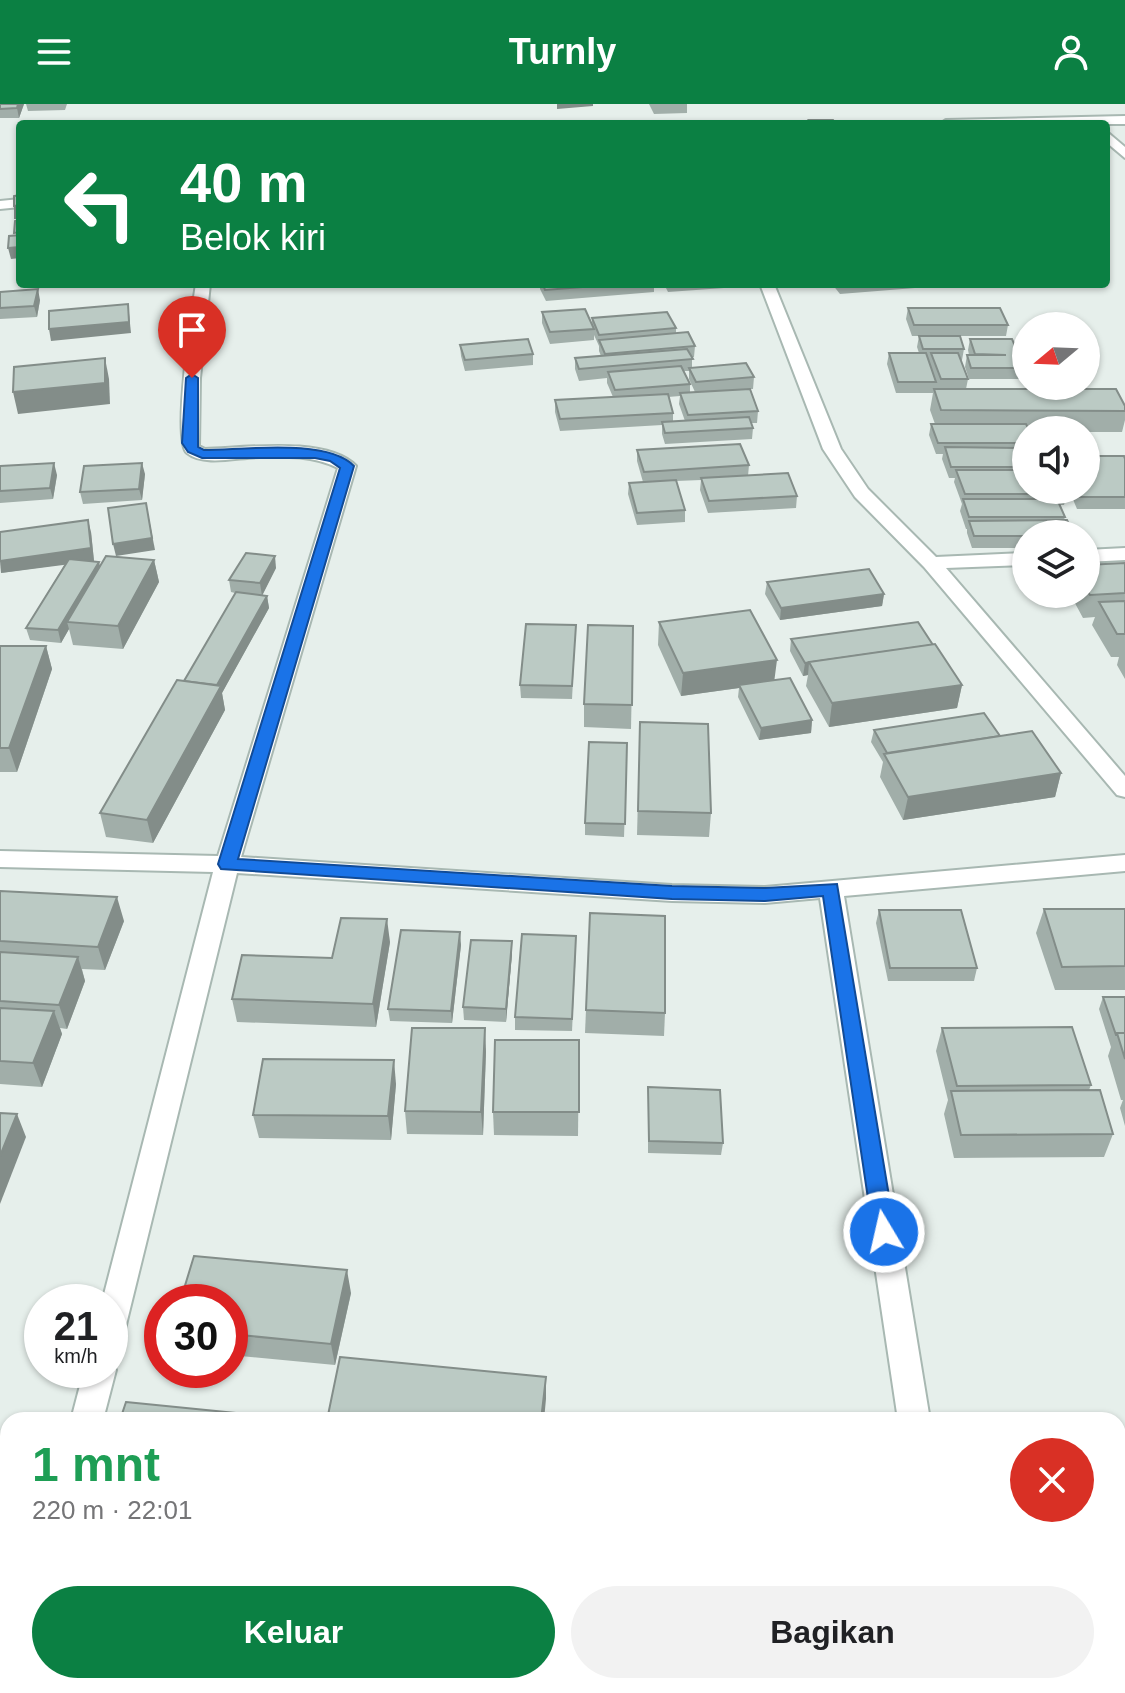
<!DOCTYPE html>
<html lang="id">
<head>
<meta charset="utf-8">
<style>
  :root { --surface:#fff; --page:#f2f2f2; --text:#202124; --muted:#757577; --accent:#0b8043 }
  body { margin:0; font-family:Helvetica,sans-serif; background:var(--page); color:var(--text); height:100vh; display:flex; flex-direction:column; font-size:30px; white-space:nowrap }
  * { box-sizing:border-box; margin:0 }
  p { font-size:26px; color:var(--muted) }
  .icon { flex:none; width:44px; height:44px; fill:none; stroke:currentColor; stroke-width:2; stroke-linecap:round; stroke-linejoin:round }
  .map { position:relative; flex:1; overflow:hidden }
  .details { position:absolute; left:0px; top:1308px; width:1126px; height:282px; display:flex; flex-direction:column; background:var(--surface); border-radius:24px 24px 0 0; box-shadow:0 2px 6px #0004 }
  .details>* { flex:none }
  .banner { position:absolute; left:16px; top:16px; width:1094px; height:168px; border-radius:8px; box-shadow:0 2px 6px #0004; background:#0b8043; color:#fff; overflow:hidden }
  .needle { width:52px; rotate:251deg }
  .controls { position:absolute; left:1012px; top:208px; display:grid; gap:16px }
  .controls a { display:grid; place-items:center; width:88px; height:88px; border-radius:50%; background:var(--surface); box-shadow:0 2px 6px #0004; font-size:40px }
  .speed { position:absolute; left:24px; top:1180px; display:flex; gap:16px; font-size:40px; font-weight:700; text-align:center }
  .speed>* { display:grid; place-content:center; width:104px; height:104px; border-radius:50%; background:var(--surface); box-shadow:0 2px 6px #0004; line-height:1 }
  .speed small { font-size:20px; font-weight:400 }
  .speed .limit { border:12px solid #d22; background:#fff; color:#111 }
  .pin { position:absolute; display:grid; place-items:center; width:68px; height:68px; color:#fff; margin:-82px -34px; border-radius:50% 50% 50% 0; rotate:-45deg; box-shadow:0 0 8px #0007 }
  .pin .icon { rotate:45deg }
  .me { position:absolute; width:88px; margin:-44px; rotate:351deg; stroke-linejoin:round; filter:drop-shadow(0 0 6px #0008) }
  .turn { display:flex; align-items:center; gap:28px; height:168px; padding:0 32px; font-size:36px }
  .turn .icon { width:104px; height:104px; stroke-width:2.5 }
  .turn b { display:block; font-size:56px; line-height:68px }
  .round { display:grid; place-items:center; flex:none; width:84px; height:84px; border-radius:42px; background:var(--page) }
  .headline { display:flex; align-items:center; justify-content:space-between; height:136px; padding:0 32px }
  h1 { font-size:48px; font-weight:700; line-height:60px; color:#1e9e55 }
  .button { display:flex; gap:16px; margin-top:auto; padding:16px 32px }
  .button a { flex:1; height:92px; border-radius:48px; background:var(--accent); color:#fff; font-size:32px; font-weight:700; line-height:92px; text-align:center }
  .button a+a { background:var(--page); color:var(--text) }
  header { display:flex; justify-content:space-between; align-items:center; height:104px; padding:0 32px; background:var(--accent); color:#fff; font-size:36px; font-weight:700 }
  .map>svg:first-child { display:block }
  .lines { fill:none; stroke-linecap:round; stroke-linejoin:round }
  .minor-casing { stroke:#a8b8b2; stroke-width:4 }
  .minor { fill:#fff; fill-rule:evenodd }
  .wall { fill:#a1aea9; fill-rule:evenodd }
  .shaded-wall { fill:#838d89 }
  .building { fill:#bbcac4; stroke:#838d89; stroke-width:2 }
  .route { fill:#1a73e8; stroke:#114b97; stroke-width:2 }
</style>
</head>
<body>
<header><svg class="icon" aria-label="menu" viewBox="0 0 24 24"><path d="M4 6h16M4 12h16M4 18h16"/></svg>Turnly<svg class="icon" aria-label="person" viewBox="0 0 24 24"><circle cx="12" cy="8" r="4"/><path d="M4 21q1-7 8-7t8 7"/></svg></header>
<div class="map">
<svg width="1125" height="1589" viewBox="0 0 1125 1589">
  <rect width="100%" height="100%" fill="#e6efeb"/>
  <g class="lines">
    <g class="minor-casing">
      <g id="minor">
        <polygon points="1125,12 1125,20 940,20 946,16"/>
        <polygon points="1106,27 1125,43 1125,54 1106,38"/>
        <polygon points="20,95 20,103 0,105 0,97"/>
        <path d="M196 180H210L200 274 199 342 205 345C244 344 327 332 356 362L241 753 672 781 765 783 1125 751V767L844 792 930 1316H898L820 794 765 799 672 797 237 769 125 1225 121 1235 110 1239V1198H102L213 768 0 763V747L218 752 338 364C314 352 286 352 260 353 239 353 204 363 187 349 172 337 192 205 196 180Z"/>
        <polygon points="760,180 774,180 841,345 868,385 936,453 1026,449 1026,461 946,464 1125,672 1125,693 1117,691 924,463 855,393 823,345"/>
        <polygon points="1125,444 1125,456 1086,458 1086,446"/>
        <polygon points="110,1256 116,1266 103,1316 71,1316 84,1266 110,1266"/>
        <polygon points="8,1569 8,1582 38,1582 36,1589 0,1589"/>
        <polygon points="968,1582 1004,1582 1006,1589 970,1589"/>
      </g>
    </g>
    <use href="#minor" class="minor"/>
  </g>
  <g class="wall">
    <polygon points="0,0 24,0 19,14 0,14"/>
    <polygon points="26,0 67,0 65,6 28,7"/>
    <polygon points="649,0 687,0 687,9 654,10"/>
    <polygon points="540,180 654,180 654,188 546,197 540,185"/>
    <polygon points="664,180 724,180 724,184 668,188"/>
    <polygon points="832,180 940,180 940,182 840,190"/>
    <polygon points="0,188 40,196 37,213 0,215"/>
    <polygon points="908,204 1008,221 1006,232 960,232 964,245 962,256 960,256 968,275 966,285 1125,302 1125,316 1122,328 1086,328 1086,326 1026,326 1026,386 1067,390 1064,401 1060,401 1065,413 1064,416 1026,430 1026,444 972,444 967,429 967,425 966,425 960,407 962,400 954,378 955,374 949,374 942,355 943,350 936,350 929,331 931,320 935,320 930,306 933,289 896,289 887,260 889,249 919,249 917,243 919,232 912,232 906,215"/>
    <path d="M542 208 592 219V214L676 224V229L695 242 694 253H692V263L754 273 753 285H750L758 307 757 319H751L753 324 752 335 665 340 662 330V321L560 327 555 308V296L613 293 607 279V274L579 277 575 265V254L601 252 599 247V242L594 231V236L550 240 542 219ZM684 267H689V275L695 288H690V280ZM680 292 679 300 685 317 673 318V309L668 293Z"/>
    <polygon points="970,235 1019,251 1026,251 1026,275 969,275 965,263 967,251 969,251 968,246"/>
    <polygon points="460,241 533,250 533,261 465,267 461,252"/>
    <polygon points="637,346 749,361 748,372 797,392 796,404 708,409 700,386 701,376 676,377 685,406 685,418 637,421 628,390 629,379 643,378 637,357"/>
    <polygon points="1125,355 1125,405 1077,405 1069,386 1086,386"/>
    <polygon points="0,362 57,371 53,395 0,399"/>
    <polygon points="145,370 142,396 83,400 80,388"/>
    <polygon points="91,428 94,457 89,457 100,462 154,456 159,478 123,545 73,541 69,525 61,539 30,536 26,524 65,460 1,469"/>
    <polygon points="1125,459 1125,575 1117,561 1119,553 1111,553 1092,521 1095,513 1083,514 1070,490 1086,490 1086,461"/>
    <polygon points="276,464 262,491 267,492 269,504 222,589 225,606 153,739 106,733 100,709 184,577 235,489 231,488 229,476"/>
    <polygon points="767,478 884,490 882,502 780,516 765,490"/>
    <polygon points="659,518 775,576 812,616 811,629 759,636 738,593 739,584 681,592 658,541"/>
    <polygon points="576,521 572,595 521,594 520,581"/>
    <polygon points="633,522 631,625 584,623 584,600"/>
    <polygon points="791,535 933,541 962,581 957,604 829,623 806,582 808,571 803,572 790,547"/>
    <polygon points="0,542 46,542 52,565 17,668 0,668"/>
    <polygon points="640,618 711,709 709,733 637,731"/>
    <polygon points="874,626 1000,632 1061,669 1055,693 903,716 880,673 883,658 871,638"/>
    <polygon points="627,639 624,733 585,731 585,719"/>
    <polygon points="0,787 124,817 105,866 82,865 85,877 67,925 60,924 62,930 42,983 0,980"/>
    <polygon points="1044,805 1125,805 1125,886 1055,886 1036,829"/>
    <polygon points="879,806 977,864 974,877 888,877 876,819"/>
    <polygon points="512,837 512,850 506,918 464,916 463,903"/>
    <polygon points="390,838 376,923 237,918 232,895 332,854"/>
    <polygon points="461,841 452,919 390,917 388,905"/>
    <polygon points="576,845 572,927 515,926 515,913"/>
    <polygon points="1103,893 1125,893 1125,1022 1120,1004 1123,996 1121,996 1108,952 1111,943 1099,905"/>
    <polygon points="586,906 665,909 664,932 585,929"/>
    <polygon points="942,924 1091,981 1089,986 1113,1030 1104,1053 954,1054 944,1010 948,996 936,947"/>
    <polygon points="579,936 578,1032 494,1031 493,1008"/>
    <polygon points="486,947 483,1031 407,1030 405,1007"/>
    <polygon points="396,980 391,1036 259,1034 253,1011"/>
    <polygon points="648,983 723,1039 721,1051 648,1049"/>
    <polygon points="351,1189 335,1261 230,1251 230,1198"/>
    <polygon points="1118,1327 1125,1327 1125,1441 1118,1442"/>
  </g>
  <g class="shaded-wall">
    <polygon points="18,0 24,0 19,14 17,4"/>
    <polygon points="557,0 593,0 593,2 557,5"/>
    <polygon points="20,143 20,154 11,155 8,144"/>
    <polygon points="38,185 40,196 37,213 34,202"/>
    <polygon points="128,200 131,229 51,237 49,225"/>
    <polygon points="105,254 109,275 110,300 18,310 13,288"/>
    <polygon points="54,359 57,371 53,395 50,384"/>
    <polygon points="142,359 145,370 142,396 139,385"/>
    <polygon points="146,399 155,446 116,452 113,440"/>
    <polygon points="88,416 91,428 94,457 1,469 0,457"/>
    <polygon points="275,452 276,464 262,492 260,479"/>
    <polygon points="154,456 159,478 123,545 118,522"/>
    <polygon points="99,458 102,470 67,518 69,525 61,539 58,526"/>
    <polygon points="884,490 882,502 780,516 781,504"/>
    <polygon points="267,492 269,504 222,589 225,606 153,739 147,716 217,581"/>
    <polygon points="46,542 52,565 17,668 9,644"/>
    <polygon points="777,556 774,579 739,581 739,584 681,592 683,569"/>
    <polygon points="805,559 809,559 808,571 803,572"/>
    <polygon points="962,581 957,604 829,623 832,599"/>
    <polygon points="812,616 811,629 759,636 761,624"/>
    <polygon points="1061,669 1055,693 903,716 908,693"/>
    <polygon points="117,793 124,817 105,866 98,843"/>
    <polygon points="387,815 390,838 376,923 373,900"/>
    <polygon points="460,828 461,841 452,919 451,907"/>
    <polygon points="512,837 512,850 506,918 506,905"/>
    <polygon points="78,853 85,877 67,925 59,901"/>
    <polygon points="54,907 62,930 42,983 33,959"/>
    <polygon points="485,924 486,947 483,1031 481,1008"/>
    <polygon points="394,956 396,980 391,1036 388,1012"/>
    <polygon points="17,1010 26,1033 0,1100 0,1052"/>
    <polygon points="347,1166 351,1189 335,1261 331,1240"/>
    <polygon points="546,1273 546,1295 544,1316 541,1316"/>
    <polygon points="403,1582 410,1582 408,1589 402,1589"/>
  </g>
  <g class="building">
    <polygon points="0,0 18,0 17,4 0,5"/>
    <polygon points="809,16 833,16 836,20 812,20"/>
    <polygon points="759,18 760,20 727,19"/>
    <polygon points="806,18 807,20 772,19"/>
    <polygon points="20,91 20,101 14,102 14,92"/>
    <rect x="15" y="103" width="5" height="11"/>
    <polygon points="20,116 20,128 14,129 15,117"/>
    <polygon points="20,131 20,143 8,144 9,132"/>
    <polygon points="543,180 621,180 545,186"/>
    <polygon points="38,185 34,202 0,204 0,188"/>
    <polygon points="128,200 129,218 49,225 49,207"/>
    <polygon points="908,204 1000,204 1008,221 914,221"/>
    <polygon points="585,205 594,225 550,228 542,208"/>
    <polygon points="667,208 676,224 599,231 592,214"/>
    <polygon points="688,228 695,242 605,250 599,236"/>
    <polygon points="919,232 960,232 964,245 923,245"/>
    <polygon points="528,235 533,250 465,256 460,241"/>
    <polygon points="970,235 1012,235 1019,251 1026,251 1026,264 971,264 967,251 1006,251 975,250"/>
    <polygon points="687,245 693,255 579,265 575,254"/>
    <polygon points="889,249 926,249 936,278 898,278"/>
    <polygon points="931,249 958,249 968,275 941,275"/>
    <polygon points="105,254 105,279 13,288 14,263"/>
    <polygon points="746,259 754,273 696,278 689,264"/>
    <polygon points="681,262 690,280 615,286 608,268"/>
    <polygon points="750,285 758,307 688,311 680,289"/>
    <polygon points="934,285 1116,285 1125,302 1125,307 941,306"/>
    <polygon points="668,290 673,309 560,315 555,296"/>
    <polygon points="749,313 753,324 665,329 662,318"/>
    <polygon points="931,320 1026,320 1029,326 1026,326 1026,339 938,339"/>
    <polygon points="740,340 749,361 644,368 637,346"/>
    <polygon points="945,343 1026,344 1026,363 951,363"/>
    <polygon points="1086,352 1124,352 1125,355 1125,393 1080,393 1077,386 1086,386"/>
    <polygon points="54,359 50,384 0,387 0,362"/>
    <polygon points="142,359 139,385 80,388 84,362"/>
    <polygon points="956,366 1026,366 1026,386 1065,386 1067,390 965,390"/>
    <polygon points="788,369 797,392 709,397 701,374"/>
    <polygon points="676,376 685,406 637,409 629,379"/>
    <polygon points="963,395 1057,395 1065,413 969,413"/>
    <polygon points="146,399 152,434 113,440 108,404"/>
    <polygon points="88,416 91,444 0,457 0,428"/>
    <polygon points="1067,416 1073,430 1026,430 1026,432 974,432 969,417"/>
    <polygon points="246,449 275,452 260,479 229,476"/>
    <polygon points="106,452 154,456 118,522 67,518"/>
    <polygon points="69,455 99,458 58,526 26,524"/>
    <polygon points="1125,459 1125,489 1090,491 1086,485 1086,461"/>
    <polygon points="869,465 884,490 781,504 767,478"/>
    <polygon points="236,488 267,492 217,581 184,577"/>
    <polygon points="1125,497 1125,530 1117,530 1099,498"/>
    <polygon points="750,506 777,556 683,569 659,518"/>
    <polygon points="918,518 933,541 805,559 791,535"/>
    <polygon points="526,520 576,521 572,582 520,581"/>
    <polygon points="588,521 633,522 632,601 584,600"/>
    <polygon points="935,540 962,581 832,599 809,558"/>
    <polygon points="0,542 46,542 9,644 0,644"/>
    <polygon points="790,574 812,616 761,624 739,581"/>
    <polygon points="177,576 221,582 147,716 100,709"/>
    <polygon points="984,609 1000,632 887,649 874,626"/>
    <polygon points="640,618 708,620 711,709 638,707"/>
    <polygon points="1032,627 1061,669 908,693 884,650"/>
    <polygon points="589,638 627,639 625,720 585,719"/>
    <polygon points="0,787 117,793 98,843 0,837"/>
    <polygon points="1044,805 1125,805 1125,862 1062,863"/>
    <polygon points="879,806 961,806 977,864 890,864"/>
    <polygon points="590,809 665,812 665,909 586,906"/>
    <polygon points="341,814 387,815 373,900 232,895 242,851 332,854"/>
    <polygon points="401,826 460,828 451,907 388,905"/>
    <polygon points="522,830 576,832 572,915 515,913"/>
    <polygon points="471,836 512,837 506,905 463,903"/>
    <polygon points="0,848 78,853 59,901 0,897"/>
    <polygon points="1103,893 1125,893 1125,929 1117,929 1117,931 1116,931"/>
    <polygon points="0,904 54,907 33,959 0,957"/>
    <polygon points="1072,923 1091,981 957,982 942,924"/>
    <polygon points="412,924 485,924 481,1008 405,1007"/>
    <polygon points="1117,929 1125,929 1125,955"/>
    <polygon points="495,936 579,936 579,1008 493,1008"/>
    <polygon points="263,955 394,956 388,1012 253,1011"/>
    <polygon points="648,983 720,986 723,1039 649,1037"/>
    <polygon points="1100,986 1113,1030 961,1031 951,987"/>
    <polygon points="0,1009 17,1010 0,1052"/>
    <polygon points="194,1152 347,1166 331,1240 230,1230 230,1198 180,1198"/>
    <polygon points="340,1253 546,1273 541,1316 327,1316"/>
    <polygon points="126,1298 297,1315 120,1316"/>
    <polygon points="1118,1327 1125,1327 1125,1422 1118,1423"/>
    <polygon points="125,1582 403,1582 402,1589 123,1589"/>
  </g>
  <path class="route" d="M192 270 198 274V343L204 346C242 346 327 334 354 362L238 755 672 782 765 784 837 780 895 1128 892 1135 884 1138 876 1135 873 1128 823 792 765 797 672 795 221 765 218 760 340 364 330 357 315 354H202L188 348 182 339 186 274Z"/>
</svg>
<div class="controls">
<a><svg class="needle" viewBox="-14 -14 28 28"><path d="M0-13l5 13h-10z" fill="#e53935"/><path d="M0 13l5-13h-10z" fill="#757577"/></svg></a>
<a><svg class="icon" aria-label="sound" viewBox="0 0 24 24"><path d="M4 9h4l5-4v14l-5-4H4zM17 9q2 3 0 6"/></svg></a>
<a><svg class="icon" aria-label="layers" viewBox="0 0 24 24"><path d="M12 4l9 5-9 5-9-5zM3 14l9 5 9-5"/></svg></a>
</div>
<div class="speed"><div>21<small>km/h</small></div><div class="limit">30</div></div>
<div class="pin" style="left:192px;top:274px;background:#d93025"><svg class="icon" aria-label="arrive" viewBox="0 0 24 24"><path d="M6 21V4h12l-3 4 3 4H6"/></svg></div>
<svg class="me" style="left:884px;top:1128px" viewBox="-20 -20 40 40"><circle r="17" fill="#1a73e8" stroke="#fff" stroke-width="3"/><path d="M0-11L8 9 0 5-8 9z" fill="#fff"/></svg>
<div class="banner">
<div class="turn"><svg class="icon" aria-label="left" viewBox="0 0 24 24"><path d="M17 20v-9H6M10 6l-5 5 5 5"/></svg><div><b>40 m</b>Belok kiri</div></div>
</div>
<section class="details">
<div class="headline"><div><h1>1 mnt</h1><p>220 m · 22:01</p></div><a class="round" style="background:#d93025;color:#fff"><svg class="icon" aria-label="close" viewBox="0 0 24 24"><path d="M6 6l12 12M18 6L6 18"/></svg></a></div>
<div class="button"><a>Keluar</a><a>Bagikan</a></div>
</section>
</div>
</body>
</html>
